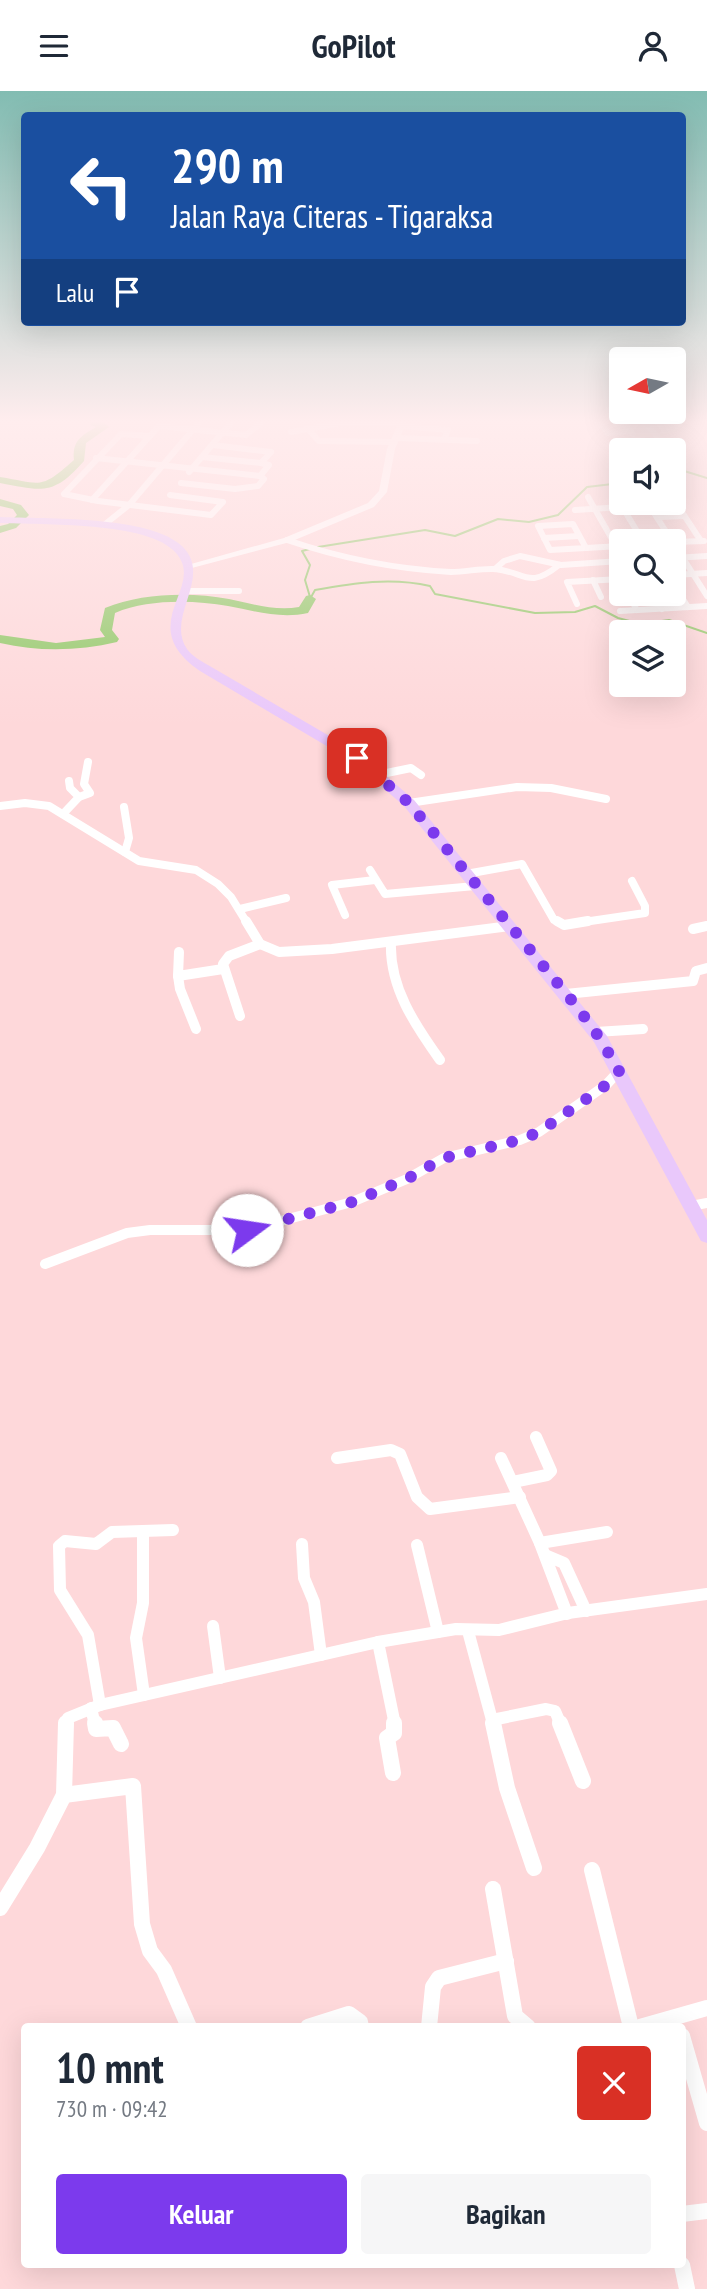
<!DOCTYPE html>
<html lang="id">
<head>
<meta charset="utf-8">
<style>
  :root { --surface:#fff; --page:#f6f6f7; --text:#1f2937; --muted:#747a83; --accent:#7c3aed }
  body { margin:0; font-family:"PT Sans Narrow",sans-serif; background:var(--page); color:var(--text); height:100vh; display:flex; flex-direction:column; font-size:26px; white-space:nowrap }
  * { box-sizing:border-box; margin:0 }
  p { font-size:23px; color:var(--muted) }
  .icon { flex:none; width:38px; height:38px; fill:none; stroke:currentColor; stroke-width:2; stroke-linecap:round; stroke-linejoin:round }
  .map { position:relative; flex:1; overflow:hidden }
  .side { position:absolute; left:21px; top:1932px; width:665px; height:245px; display:flex; flex-direction:column; background:var(--surface); border-radius:7px; box-shadow:0 7px 28px #0002 }
  .side>* { flex:none }
  .hud { position:absolute; left:21px; top:21px; width:665px; height:214px; border-radius:7px; box-shadow:0 7px 28px #0002; background:#1a4fa0; color:#fff; overflow:hidden }
  .needle { width:46px; rotate:261deg }
  .tools { position:absolute; left:609px; top:256px; display:grid; gap:14px }
  .tools a { display:grid; place-items:center; width:77px; height:77px; border-radius:7px; background:var(--surface); box-shadow:0 7px 28px #0002; font-size:35px }
  .pin { position:absolute; display:grid; place-items:center; width:60px; height:60px; color:#fff; margin:-30px; border-radius:14px; box-shadow:0 4px 10px #0006 }
  .me { position:absolute; width:77px; margin:-38px; rotate:76deg; stroke-linejoin:round; filter:drop-shadow(0 0 5px #0008) }
  .turn { display:flex; align-items:center; gap:24px; height:147px; padding:0 35px; font-size:32px }
  .turn .icon { width:91px; height:91px; stroke-width:2.5 }
  .turn b { display:block; font-size:49px; line-height:60px }
  .then { display:flex; align-items:center; height:66px; padding:0 35px; background:#0003; gap:14px; font-size:26px }
  .round { display:grid; place-items:center; flex:none; width:74px; height:74px; border-radius:7px; background:var(--page) }
  .headline { display:flex; align-items:center; justify-content:space-between; height:119px; padding:0 35px }
  h1 { font-size:42px; font-weight:600; line-height:52px }
  .action { display:flex; gap:14px; margin-top:auto; padding:14px 35px }
  .action a { flex:1; height:80px; border-radius:7px; background:var(--accent); color:#fff; font-size:28px; font-weight:600; line-height:80px; text-align:center }
  .action a+a { background:var(--page); color:var(--text) }
  header { display:flex; justify-content:space-between; align-items:center; height:91px; padding:0 35px; background:var(--surface); font-size:32px; font-weight:600 }
  .map>svg:first-child { display:block }
  .lines { fill:none; stroke-linecap:round; stroke-linejoin:round }
  .stream { stroke:#8ac760; stroke-width:2 }
  .river { fill:#8ac760; fill-rule:evenodd }
  .minor-far4 { stroke:#fff; stroke-width:6 }
  .minor-far3 { stroke:#fff; stroke-width:8 }
  .minor-far2 { stroke:#fff; stroke-width:10 }
  .minor-far1 { stroke:#fff; stroke-width:12 }
  .minor { stroke:#fff; stroke-width:16 }
  .tertiary { fill:#fff; fill-rule:evenodd }
  .primary { fill:#e9c8fb; fill-rule:evenodd }
  .route { stroke:#7c3aed; stroke-width:12; stroke-dasharray:0 21.6 }
</style>
</head>
<body>
<header><svg class="icon" aria-label="menu" viewBox="0 0 24 24"><path d="M4 6h16M4 12h16M4 18h16"/></svg>GoPilot<svg class="icon" aria-label="person" viewBox="0 0 24 24"><circle cx="12" cy="8" r="4"/><path d="M4 21q1-7 8-7t8 7"/></svg></header>
<div class="map">
<svg width="707" height="2198" viewBox="0 0 707 2198">
  <rect width="100%" height="100%" fill="#fed8da"/>
  <g class="lines">
    <g class="stream">
      <polyline points="674,381 681,379 707,387"/>
      <polyline points="318,456 425,439 455,445 498,428 529,431 558,424 587,396 621,392"/>
      <polyline points="310,458 302,460 310,474 305,489 310,506"/>
      <path d="M310 508 315 499C354 492 391 486 430 495L435 503 535 522 575 521 595 515 618 527 641 533 669 529 707 542"/>
    </g>
    <g class="river">
      <path d="M89 328H99L109 336 86 352 84 370C53 405 43 400 0 392V386C43 393 40 399 74 369 72 350 81 345 96 336L91 334Z"/>
      <polygon points="0,408 21,414 29,424 16,437 0,442 0,435 8,433 17,424 13,418 0,415"/>
      <path d="M310 504 316 508 308 522C280 528 255 520 228 515 193 509 148 508 115 522L112 539 119 548 117 551C78 560 40 561 0 552V544L56 552 105 546 100 539 105 517C142 502 190 501 229 508 253 513 275 520 299 516L306 505Z"/>
    </g>
    <g class="minor-far4">
      <polyline points="265,328 311,328"/>
      <polyline points="596,328 608,342 630,340"/>
      <polyline points="619,328 633,343"/>
      <polyline points="641,328 657,345"/>
      <polyline points="647,334 667,332 663,328"/>
      <polyline points="401,335 448,339 445,347"/>
      <polyline points="308,338 319,350 394,351"/>
      <polyline points="291,341 346,331 403,332"/>
      <polyline points="150,345 121,343 64,403 98,410 211,424 223,411 170,404"/>
      <polyline points="397,347 477,350"/>
      <polyline points="213,354 271,361"/>
      <polyline points="202,366 261,372"/>
      <polyline points="96,367 260,385"/>
      <polyline points="189,381 234,328"/>
      <polyline points="181,392 235,398 258,395 264,388 260,385 269,374 261,372 271,361"/>
      <polyline points="621,404 615,404 643,450"/>
      <polyline points="588,406 616,455"/>
      <polyline points="92,409 159,335 246,344 265,328"/>
      <polyline points="674,409 701,450"/>
      <polyline points="647,411 672,450"/>
      <polyline points="649,415 676,413"/>
      <polyline points="575,419 623,416"/>
      <polyline points="657,426 684,425"/>
      <polygon points="573,433 586,457 550,459 538,435"/>
      <polyline points="104,434 129,414 202,328"/>
      <polyline points="544,447 579,445"/>
      <path d="M287 449C340 467 395 478 451 481 466 481 481 477 495 478 526 481 528 499 559 474"/>
      <polyline points="674,451 704,450"/>
      <polyline points="674,453 707,505"/>
      <polyline points="586,457 621,455"/>
      <polyline points="674,467 707,465"/>
      <polyline points="495,478 504,470 520,465 561,474 621,470"/>
      <polyline points="674,484 707,482"/>
      <polyline points="593,489 601,506"/>
      <polyline points="674,494 688,516"/>
      <polyline points="186,500 239,500"/>
      <polyline points="627,502 637,519"/>
      <polyline points="653,502 662,518"/>
      <polyline points="577,513 567,491 621,488"/>
      <polyline points="620,520 707,515"/>
    </g>
    <g class="minor-far3">
      <polyline points="377,684 411,677 421,684"/>
      <polyline points="79,706 90,702 84,693 88,671"/>
      <polyline points="409,712 517,696 551,697 606,708"/>
      <polyline points="0,715 25,712 49,715 139,770 196,779 218,793 231,806 247,832"/>
      <polyline points="124,716 129,747 125,761"/>
      <polyline points="63,723 79,706 70,697 69,690"/>
      <polyline points="370,779 385,803 475,795"/>
      <polyline points="466,783 522,773 554,829 560,832"/>
      <polyline points="240,818 286,807"/>
      <polyline points="345,824 332,794 375,789"/>
      <polyline points="577,832 645,822 645,815 632,790"/>
    </g>
    <g class="minor-far2">
      <polyline points="246,830 260,853 279,861 332,858 510,835"/>
      <polyline points="557,830 564,834 588,830"/>
      <polyline points="693,838 707,835"/>
      <path d="M391 851C389 896 415 934 440 969"/>
      <polyline points="178,885 179,861"/>
      <polyline points="566,903 693,890 696,880 707,877"/>
      <polyline points="240,925 223,873 229,865 260,853"/>
      <polyline points="196,938 180,898 178,885 223,878"/>
      <polyline points="596,941 643,938"/>
      <polyline points="691,1115 707,1112"/>
      <polyline points="45,1173 127,1142 150,1139 247,1139 352,1111 407,1088 444,1067 520,1049 539,1041 606,994 619,980"/>
    </g>
    <g class="minor-far1">
      <polyline points="337,1367 391,1359 400,1363 417,1406 430,1418 520,1406"/>
      <polyline points="501,1367 540,1452 567,1523"/>
      <polyline points="513,1391 547,1384 551,1380 536,1346"/>
      <polyline points="143,1441 143,1512 136,1547 144,1604"/>
      <polyline points="540,1452 607,1441"/>
      <polyline points="302,1453 304,1487 314,1511 321,1564"/>
      <polyline points="417,1454 438,1541"/>
      <polyline points="545,1464 564,1472 586,1520"/>
      <polyline points="213,1535 220,1587"/>
      <polyline points="468,1540 492,1629"/>
      <polyline points="378,1551 395,1634"/>
      <polyline points="100,1614 88,1544 60,1499 59,1455 65,1450 96,1453 112,1441 173,1439"/>
      <polyline points="91,1617 95,1634"/>
      <polyline points="66,1634 68,1627 100,1614 378,1551 456,1538 499,1539 568,1522 707,1503"/>
      <polyline points="493,1634 492,1629 546,1618 555,1620 561,1634"/>
    </g>
    <g class="minor">
      <polyline points="95,1632 96,1638 113,1637 121,1653"/>
      <polyline points="493,1632 507,1697 534,1777"/>
      <polyline points="560,1632 583,1690"/>
      <polyline points="393,1682 387,1647 394,1642 394,1632"/>
      <polyline points="64,1704 133,1695 142,1833 150,1860 164,1879 189,1936"/>
      <polyline points="592,1779 631,1936"/>
      <polyline points="493,1798 515,1925 528,1936"/>
      <polyline points="0,1817 37,1757 64,1704 66,1632"/>
      <polyline points="308,1936 349,1923 360,1931 361,1936"/>
      <polyline points="429,1936 433,1896 439,1887 506,1870"/>
      <polyline points="640,1936 707,1917"/>
      <polyline points="682,1945 707,2032"/>
      <polyline points="682,2123 707,2120"/>
      <polyline points="682,2174 687,2198"/>
    </g>
    <polygon class="tertiary" points="400,328 408,328 395,358 387,401 374,416 290,451 188,478 184,475 284,447 368,412 379,400 387,358"/>
    <path class="primary" d="M0 426C44 428 151 424 183 456 213 487 165 526 187 558 192 565 201 570 208 574L362 664 414 709 607 945 707 1129V1152L701 1150 594 951 404 715 352 670 200 580C132 533 207 497 176 462 149 430 41 434 0 432Z"/>
  </g>
  <linearGradient id="sky" x2="0" y2="1"><stop stop-color="#82bcb2"/><stop offset="0.52" stop-color="#ffedee"/><stop offset="1" stop-color="#ffedee" stop-opacity="0"/></linearGradient>
  <rect width="707" height="635" fill="url(#sky)"/>
  <g class="lines">
    <polyline class="route" points="247,1139 352,1111 407,1088 444,1067 520,1049 539,1041 606,994 619,980 601,949 578,917 409,712 357,667"/>
  </g>
</svg>
<div class="tools">
<a><svg class="needle" viewBox="-14 -14 28 28"><path d="M0-13l5 13h-10z" fill="#e53935"/><path d="M0 13l5-13h-10z" fill="#747a83"/></svg></a>
<a><svg class="icon" aria-label="sound" viewBox="0 0 24 24"><path d="M4 9h4l5-4v14l-5-4H4zM17 9q2 3 0 6"/></svg></a>
<a><svg class="icon" aria-label="search" viewBox="0 0 24 24"><circle cx="10" cy="10" r="6"/><path d="M15 15l6 6"/></svg></a>
<a><svg class="icon" aria-label="layers" viewBox="0 0 24 24"><path d="M12 4l9 5-9 5-9-5zM3 14l9 5 9-5"/></svg></a>
</div>
<div class="pin" style="left:357px;top:667px;background:#d93025"><svg class="icon" aria-label="arrive" viewBox="0 0 24 24"><path d="M6 21V4h12l-3 4 3 4H6"/></svg></div>
<svg class="me" style="left:247px;top:1139px" viewBox="-20 -20 40 40"><circle r="19" fill="#fff"/><path d="M0-13L10 11 0 6-10 11z" fill="#7c3aed"/></svg>
<div class="hud">
<div class="turn"><svg class="icon" aria-label="left" viewBox="0 0 24 24"><path d="M17 20v-9H6M10 6l-5 5 5 5"/></svg><div><b>290 m</b>Jalan Raya Citeras - Tigaraksa</div></div>
<div class="then">Lalu<svg class="icon" aria-label="arrive" viewBox="0 0 24 24"><path d="M6 21V4h12l-3 4 3 4H6"/></svg></div>
</div>
<section class="side">
<div class="headline"><div><h1>10 mnt</h1><p>730 m · 09:42</p></div><a class="round" style="background:#d93025;color:#fff"><svg class="icon" aria-label="close" viewBox="0 0 24 24"><path d="M6 6l12 12M18 6L6 18"/></svg></a></div>
<div class="action"><a>Keluar</a><a>Bagikan</a></div>
</section>
</div>
</body>
</html>
